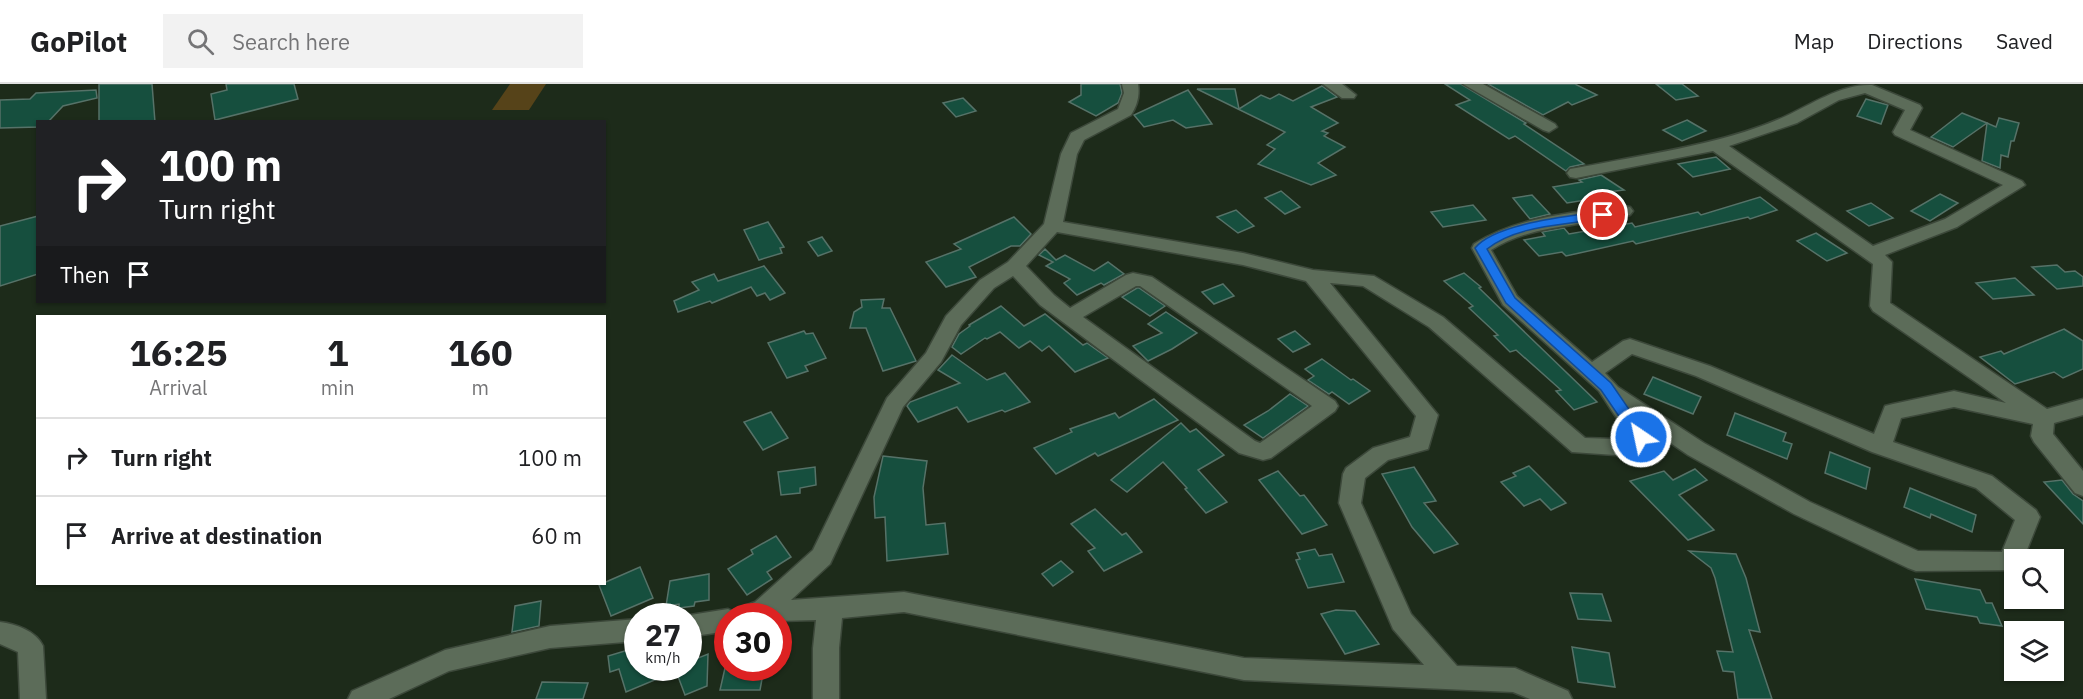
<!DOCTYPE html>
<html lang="en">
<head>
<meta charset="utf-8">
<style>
  :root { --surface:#fff; --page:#f2f2f2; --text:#202124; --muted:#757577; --line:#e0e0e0 }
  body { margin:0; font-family:"IBM Plex Sans",sans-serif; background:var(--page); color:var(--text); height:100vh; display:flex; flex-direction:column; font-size:22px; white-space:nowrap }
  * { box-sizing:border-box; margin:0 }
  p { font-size:20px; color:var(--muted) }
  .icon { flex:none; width:33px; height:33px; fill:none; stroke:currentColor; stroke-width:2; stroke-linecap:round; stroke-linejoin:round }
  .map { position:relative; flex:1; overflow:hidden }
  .drawer { position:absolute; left:36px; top:231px; width:570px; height:270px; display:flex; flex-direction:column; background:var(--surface); border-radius:0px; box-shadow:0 2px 4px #0004 }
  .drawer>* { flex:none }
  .top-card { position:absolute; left:36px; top:36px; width:570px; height:183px; border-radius:0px; box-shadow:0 2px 4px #0004; background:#202124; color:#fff; overflow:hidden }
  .controls { position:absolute; left:2004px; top:465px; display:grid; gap:12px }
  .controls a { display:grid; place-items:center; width:60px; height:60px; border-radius:0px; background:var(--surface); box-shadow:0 2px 4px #0004; font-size:30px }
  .speed { position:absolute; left:624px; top:519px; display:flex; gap:12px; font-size:30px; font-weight:700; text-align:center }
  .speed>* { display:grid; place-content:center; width:78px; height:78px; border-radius:50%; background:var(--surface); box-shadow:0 2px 4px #0004; line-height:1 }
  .speed small { font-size:15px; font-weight:400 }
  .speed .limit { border:9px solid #d22; background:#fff; color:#111 }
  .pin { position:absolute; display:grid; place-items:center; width:51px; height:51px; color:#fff; margin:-26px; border:3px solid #fff; border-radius:50%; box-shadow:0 2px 6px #0007 }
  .me { position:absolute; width:66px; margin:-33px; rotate:326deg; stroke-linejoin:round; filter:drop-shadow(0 0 4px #0008) }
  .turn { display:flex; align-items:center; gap:21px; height:126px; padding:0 24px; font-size:27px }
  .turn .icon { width:78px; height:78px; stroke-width:2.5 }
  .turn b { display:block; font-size:42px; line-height:51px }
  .then { display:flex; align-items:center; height:57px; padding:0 24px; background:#0003; gap:12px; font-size:22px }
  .eta { display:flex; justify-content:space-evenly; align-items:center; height:102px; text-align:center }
  .eta b { font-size:36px; font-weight:800; line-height:42px }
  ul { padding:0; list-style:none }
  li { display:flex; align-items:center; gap:18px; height:78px; padding:0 24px; border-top:2px solid var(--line) }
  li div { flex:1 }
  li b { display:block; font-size:22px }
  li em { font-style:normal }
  header { display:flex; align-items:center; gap:36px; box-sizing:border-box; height:84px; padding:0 30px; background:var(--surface); border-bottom:2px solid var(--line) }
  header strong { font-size:28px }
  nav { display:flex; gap:33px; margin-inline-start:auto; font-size:21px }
  .search { width:420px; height:54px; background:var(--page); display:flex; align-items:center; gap:15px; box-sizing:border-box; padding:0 21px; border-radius:0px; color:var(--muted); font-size:22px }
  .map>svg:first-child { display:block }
  .green { fill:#564319 }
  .building { fill:#164f3e; stroke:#567268; stroke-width:1.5 }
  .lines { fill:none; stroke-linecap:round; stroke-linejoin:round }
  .minor-casing { stroke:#3c483a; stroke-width:3 }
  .minor { fill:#5c6c59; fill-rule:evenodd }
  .route { fill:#1a73e8; stroke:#114b97; stroke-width:1.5 }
</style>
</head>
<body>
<header>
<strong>GoPilot</strong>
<div class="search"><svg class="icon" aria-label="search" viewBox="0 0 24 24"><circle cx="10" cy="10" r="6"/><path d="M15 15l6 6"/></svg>Search here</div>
<nav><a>Map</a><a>Directions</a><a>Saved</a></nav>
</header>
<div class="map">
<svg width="2083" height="615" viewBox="0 0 2083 615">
  <rect width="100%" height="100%" fill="#1d2b1a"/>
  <polygon class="green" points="510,0 546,0 529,26 492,26"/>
  <g class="building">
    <polygon points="99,0 152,0 155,38 99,38"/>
    <polygon points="226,0 294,0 298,15 215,36 211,10 227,6"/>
    <polygon points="1081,0 1120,0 1122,9 1118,19 1096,32 1069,18 1081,11"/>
    <polygon points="1445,0 1461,0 1526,39 1524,40 1584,80 1570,83 1566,87 1515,52 1509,55 1456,21 1470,16"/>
    <polygon points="1488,0 1575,0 1597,11 1572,21 1568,18 1543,31"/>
    <polygon points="1656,0 1682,0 1698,12 1676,16"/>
    <polygon points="1322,2 1337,13 1311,23 1338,39 1322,47 1328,49 1324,52 1345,63 1318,79 1336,91 1311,101 1258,80 1275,65 1267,61 1285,48 1197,5 1235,5 1239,25 1261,11 1270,15 1279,10 1293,17"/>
    <polygon points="96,6 97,14 63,22 48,38 38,38 38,43 0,44 0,16 30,15 36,9"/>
    <polygon points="1188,6 1212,40 1186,44 1173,36 1144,43 1134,31"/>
    <polygon points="963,14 976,27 956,33 943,19"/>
    <polygon points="1866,15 1888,21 1881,40 1857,32"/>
    <polygon points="1962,29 1987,39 1953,63 1931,53"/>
    <polygon points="1999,34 2019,39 2014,57 2011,57 2008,73 2001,71 2000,84 1982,77 1987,39 1996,43"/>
    <polygon points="1687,36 1706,47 1682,57 1663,46"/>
    <polygon points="1716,73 1730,85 1693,93 1678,80"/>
    <polygon points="1601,91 1624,106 1607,108 1611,112 1567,119 1553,103 1582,98 1579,96"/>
    <polygon points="1281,107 1300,123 1285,130 1265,114"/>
    <polygon points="1940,110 1958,119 1930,137 1911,127"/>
    <polygon points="1532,111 1550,130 1530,135 1513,114"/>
    <polygon points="1760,113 1777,126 1750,135 1748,133 1636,160 1633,157 1566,172 1562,168 1539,172 1524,156 1545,152 1542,148 1564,144 1569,150 1632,139 1635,143 1698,128 1701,131"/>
    <polygon points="1871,119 1893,134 1869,142 1847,127"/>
    <polygon points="1473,121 1486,136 1443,143 1431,128"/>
    <polygon points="1236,126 1254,142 1238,149 1217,133"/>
    <polygon points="38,132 38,190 0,202 0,142"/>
    <polygon points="1014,133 1031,150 1020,162 1011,162 969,183 976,193 946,203 926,178 961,165 954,160"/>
    <polygon points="768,138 784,163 780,164 782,169 759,176 744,146"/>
    <polygon points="1816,149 1847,169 1827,177 1797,157"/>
    <polygon points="822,153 832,167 818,172 808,158"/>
    <polygon points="1045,165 1056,176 1065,171 1094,187 1108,178 1124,190 1104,201 1101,199 1077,211 1064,199 1070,195 1046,182 1053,178 1039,171"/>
    <polygon points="2057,181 2065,188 2075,187 2083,193 2083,202 2057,205 2032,183"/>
    <polygon points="764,182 785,209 770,216 765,209 757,212 751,203 712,219 710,217 678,228 674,217 699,206 692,198 714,190 718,197"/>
    <polygon points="1464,189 1481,203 1479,204 1597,318 1574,326 1556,307 1561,306 1516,266 1510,268 1494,252 1498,251 1469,224 1473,222 1444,197"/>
    <polygon points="2015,194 2034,211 1993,215 1976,199"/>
    <polygon points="1223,200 1234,212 1214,220 1202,208"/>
    <polygon points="1137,204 1139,204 1165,222 1150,232 1122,213"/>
    <polygon points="884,215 882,224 890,224 916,277 883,287 866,244 850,244 854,228 862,223 861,216"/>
    <polygon points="1001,222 1024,242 1045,230 1083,261 1087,259 1108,274 1075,288 1049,262 1042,267 1030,257 1019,264 1000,248 987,255 985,254 961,270 952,263 959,250 970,242 969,241"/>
    <polygon points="1166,228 1197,249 1172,265 1148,277 1133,262 1162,249 1148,240"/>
    <polygon points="2064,245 2083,257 2083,285 2063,294 2054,288 2015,300 1980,273 2001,267 2004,270"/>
    <polygon points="804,247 806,250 813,249 826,274 805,282 808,287 787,294 768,259"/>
    <polygon points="1295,247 1310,260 1293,268 1278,255"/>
    <polygon points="952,271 987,296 1005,289 1030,318 1005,328 1002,326 968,338 957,323 918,338 907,322 910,318 960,299 938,286"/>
    <polygon points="1322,275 1351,296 1353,295 1370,307 1349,320 1332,308 1329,310 1308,296 1314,292 1305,285"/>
    <polygon points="1653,293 1701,313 1693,330 1644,310"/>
    <polygon points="1290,310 1308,322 1263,354 1244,341 1268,327"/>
    <polygon points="1154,315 1178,336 1098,372 1095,369 1056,390 1034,364 1072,348 1070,345 1115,329 1119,334"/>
    <polygon points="771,328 788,354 763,366 744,338"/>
    <polygon points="1735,329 1786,349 1783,357 1792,360 1787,375 1727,351"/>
    <polygon points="1181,339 1190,348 1196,345 1224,371 1198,386 1227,418 1206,429 1185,405 1187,404 1163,378 1127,408 1111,396"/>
    <polygon points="1830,368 1870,384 1866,405 1825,389"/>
    <polygon points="883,372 927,377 923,404 926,441 945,439 948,470 887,477 885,433 875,434 874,413"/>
    <polygon points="1529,382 1566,419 1551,426 1540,415 1524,422 1501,398 1516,392 1513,389"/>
    <polygon points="815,383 816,401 800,404 800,409 781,411 778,388"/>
    <polygon points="1414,383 1436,417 1424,419 1458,460 1434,469 1412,443 1382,390"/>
    <polygon points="1695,385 1707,396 1679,411 1714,446 1688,456 1630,397 1664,387 1673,396"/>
    <polygon points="1278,387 1300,412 1304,411 1327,441 1302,450 1259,396"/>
    <polygon points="2062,396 2073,410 2083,417 2083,440 2044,398"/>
    <polygon points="1910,404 1976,431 1972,448 1931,430 1930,434 1904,423"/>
    <polygon points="1095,425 1122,451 1126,449 1142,468 1104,487 1088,467 1095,464 1071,440"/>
    <polygon points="776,452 791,473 767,488 772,495 747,511 728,485 753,470 751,466"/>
    <polygon points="1315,465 1319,472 1332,470 1344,498 1308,504 1296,476 1300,475 1297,469"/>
    <polygon points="1689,467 1736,470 1746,494 1760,548 1749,546 1772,615 1738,615 1734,588 1723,587 1717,567 1733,568 1715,494 1711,484"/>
    <polygon points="1061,477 1073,488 1053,502 1042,490"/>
    <polygon points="640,483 653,514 611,532 599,501"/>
    <polygon points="709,490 709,516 695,518 694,522 679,524 679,520 666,522 670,497"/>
    <polygon points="1915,495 1980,506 1986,519 1992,519 2002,542 1980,539 1977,533 1926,525"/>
    <polygon points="1570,509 1602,510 1611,537 1578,535"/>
    <polygon points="541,517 539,542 512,548 515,522"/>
    <polygon points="1336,526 1355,527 1379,560 1345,570 1321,530"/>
    <polygon points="638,563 638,584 688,584 688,578 708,570 707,602 685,611 676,587 626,608 619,585 610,588 608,572"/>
    <polygon points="1572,563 1609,569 1615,603 1578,598"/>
    <polygon points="725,584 764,584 760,606 720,606"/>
    <polygon points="542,598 588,599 583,615 536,615"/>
  </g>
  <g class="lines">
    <g class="minor-casing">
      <g id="minor">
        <path d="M1122 0H1138C1140 11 1137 22 1131 31L1084 56 1077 70 1063 138 1243 169 1313 186 1374 192 1443 233 1585 354 1614 355 1627 350 1599 307 1503 221 1472 164 1474 160C1519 132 1573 129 1624 122L1630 123 1633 127 1630 131C1583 143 1534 139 1491 166L1517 212 1592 278 1623 257 1630 255 1710 282 1874 350 1885 322 1893 320 1954 307 2006 319 1873 227 1870 222 1873 180 1713 67 1576 94 1570 93 1567 89 1570 85 1576 84C1643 71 1725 60 1786 32 1812 20 1841 0 1872 1L1920 21 1922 24 1910 46 2022 97 2025 101 1957 143 1885 171 1892 178 1890 219 2047 325 2083 315V331L2054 339 2053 350 2083 387V412L2075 409 2034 358 2031 352 2033 340 1954 323 1901 334 1893 358 1992 392 2036 426 2040 433 2023 476H2014V486L1916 487 1908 484 1794 430 1688 371 1643 340 1652 353 1649 359 1615 371 1572 368 1429 243 1363 202 1330 199 1438 331 1428 365 1388 376 1365 394 1361 419 1411 530 1457 582 1515 584 1568 607 1572 615H1530L1513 608 1244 596 904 528 842 534 839 564V615H813V564L816 536 778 537V532H728V547L688 553V532H684L728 525 732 527 755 518 813 466 887 314 926 269 946 232 980 196 1008 178 1044 140 1061 70 1071 49 1118 25 1124 9ZM1865 9 1905 26 1893 48 1895 51 2003 101 1945 135 1873 162 1729 62 1797 39 1839 16ZM1057 148 1243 181 1306 197 1416 332 1410 353 1373 364 1346 384 1343 390 1339 419 1393 545 1424 581 1244 574 904 508 791 516 830 480 903 323 941 278 961 241 994 204 1013 192 1040 221 1239 369 1263 376 1271 374 1335 327 1338 322 1335 317 1152 193 1133 189 1126 191 1070 224 1054 211 1026 182ZM1136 202H1140L1312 322 1260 359 1255 357 1083 233ZM1632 270 1696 292 1872 368 1976 404 2015 436 2002 468 1918 467 1810 418 1704 359 1618 303 1605 289Z"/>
        <polygon points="1323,0 1342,0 1356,11 1354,14 1342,14"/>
        <polygon points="1463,0 1483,0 1555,40 1557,43 1549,48 1543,46"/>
        <polygon points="638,535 638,557 550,564 449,587 389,615 348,615 352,607 445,566 550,542"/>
        <path d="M0 538C16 540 36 547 43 562L46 615H20L18 568 0 560Z"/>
      </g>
    </g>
    <use href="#minor" class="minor"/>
  </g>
  <path class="route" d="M1603 127 1609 131 1607 133C1569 142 1520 139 1487 165L1515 214 1611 299 1648 353 1641 358 1636 357 1601 306 1506 219 1475 164C1495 139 1571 132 1603 127Z"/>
</svg>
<div class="controls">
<a><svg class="icon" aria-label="search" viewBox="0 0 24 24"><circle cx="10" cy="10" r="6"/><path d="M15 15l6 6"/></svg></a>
<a><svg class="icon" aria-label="layers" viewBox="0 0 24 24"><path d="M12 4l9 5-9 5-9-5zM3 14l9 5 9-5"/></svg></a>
</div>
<div class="speed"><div>27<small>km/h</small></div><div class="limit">30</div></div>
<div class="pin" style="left:1603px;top:131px;background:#d93025"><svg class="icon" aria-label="arrive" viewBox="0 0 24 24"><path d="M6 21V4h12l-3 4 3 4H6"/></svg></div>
<svg class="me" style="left:1641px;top:353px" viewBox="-20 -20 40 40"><circle r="17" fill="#1a73e8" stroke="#fff" stroke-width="3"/><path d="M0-11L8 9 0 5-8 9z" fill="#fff"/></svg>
<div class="top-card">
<div class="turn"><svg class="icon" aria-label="right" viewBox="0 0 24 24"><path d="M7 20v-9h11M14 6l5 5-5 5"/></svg><div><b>100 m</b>Turn right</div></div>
<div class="then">Then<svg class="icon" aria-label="arrive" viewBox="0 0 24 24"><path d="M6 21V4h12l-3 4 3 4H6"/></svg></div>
</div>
<section class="drawer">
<div class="eta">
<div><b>16:25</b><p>Arrival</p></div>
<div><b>1</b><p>min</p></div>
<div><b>160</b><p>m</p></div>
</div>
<ul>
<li><svg class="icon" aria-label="right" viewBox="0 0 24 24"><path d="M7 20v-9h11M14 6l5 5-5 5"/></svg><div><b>Turn right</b></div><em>100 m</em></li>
<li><svg class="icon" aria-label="arrive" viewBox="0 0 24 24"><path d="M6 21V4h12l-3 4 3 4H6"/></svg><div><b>Arrive at destination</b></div><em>60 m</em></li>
</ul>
</section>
</div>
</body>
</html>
